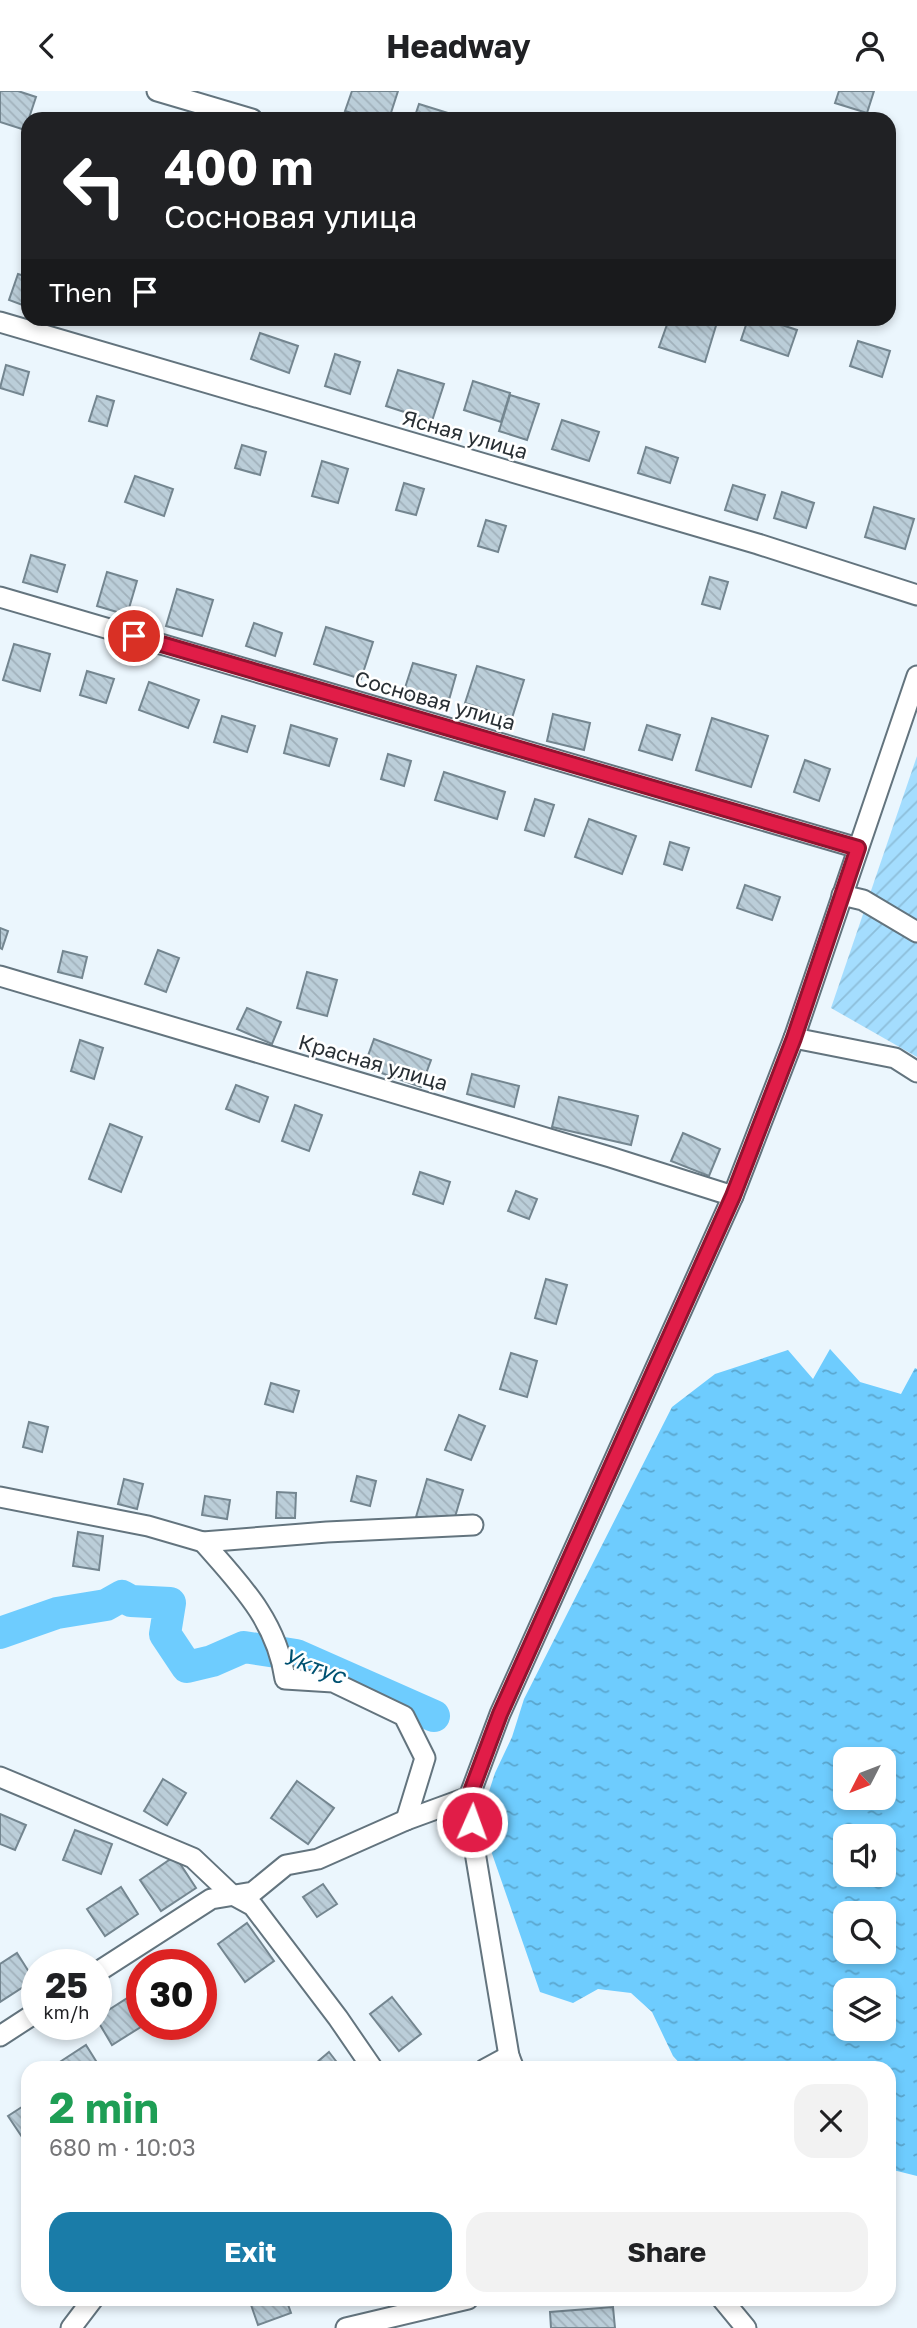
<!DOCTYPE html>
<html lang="en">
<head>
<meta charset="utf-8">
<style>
  :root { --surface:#fff; --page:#f2f2f2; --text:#202124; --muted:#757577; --accent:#1a7ca8 }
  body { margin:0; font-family:"Golos Text",sans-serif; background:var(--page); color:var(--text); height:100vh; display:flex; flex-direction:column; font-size:26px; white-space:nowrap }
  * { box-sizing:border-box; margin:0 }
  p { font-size:23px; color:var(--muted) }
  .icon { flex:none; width:38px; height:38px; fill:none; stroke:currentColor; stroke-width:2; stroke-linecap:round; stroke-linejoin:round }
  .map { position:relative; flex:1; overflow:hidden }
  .sheet { position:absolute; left:21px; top:1970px; width:875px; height:245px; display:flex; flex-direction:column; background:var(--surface); border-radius:21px; box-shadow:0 4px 10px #0003 }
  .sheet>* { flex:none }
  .guide { position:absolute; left:21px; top:21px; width:875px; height:214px; border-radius:21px; box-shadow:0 4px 10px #0003; background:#202124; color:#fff; overflow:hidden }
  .needle { width:46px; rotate:228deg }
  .controls { position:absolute; left:833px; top:1656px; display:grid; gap:14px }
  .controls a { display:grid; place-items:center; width:63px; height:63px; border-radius:14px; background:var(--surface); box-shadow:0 4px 10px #0003; font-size:35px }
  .speed { position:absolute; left:21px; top:1858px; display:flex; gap:14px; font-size:35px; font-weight:700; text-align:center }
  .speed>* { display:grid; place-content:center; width:91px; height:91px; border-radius:50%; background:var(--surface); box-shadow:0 4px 10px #0003; line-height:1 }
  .speed small { font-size:18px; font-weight:400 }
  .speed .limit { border:10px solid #d22; background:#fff; color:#111 }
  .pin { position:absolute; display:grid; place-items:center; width:60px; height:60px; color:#fff; margin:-30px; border:4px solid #fff; border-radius:50%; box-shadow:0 2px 7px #0007 }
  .me { position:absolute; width:77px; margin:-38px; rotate:2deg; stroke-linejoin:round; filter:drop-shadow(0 0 5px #0008) }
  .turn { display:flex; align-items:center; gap:24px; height:147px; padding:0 28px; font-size:32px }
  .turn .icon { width:91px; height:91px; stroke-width:2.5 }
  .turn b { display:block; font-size:49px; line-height:60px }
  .then { display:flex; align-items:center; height:66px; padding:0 28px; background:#0003; gap:14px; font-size:26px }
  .round { display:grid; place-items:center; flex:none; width:74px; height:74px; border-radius:21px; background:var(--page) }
  .overview { display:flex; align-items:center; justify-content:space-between; height:119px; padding:0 28px }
  h1 { font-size:42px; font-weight:700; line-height:52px; color:#1e9e55 }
  .primary-button { display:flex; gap:14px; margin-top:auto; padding:14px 28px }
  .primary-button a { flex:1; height:80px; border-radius:21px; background:var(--accent); color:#fff; font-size:28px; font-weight:700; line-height:80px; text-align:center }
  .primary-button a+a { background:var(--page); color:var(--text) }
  header { display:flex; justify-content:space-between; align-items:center; height:91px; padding:0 28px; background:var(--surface); font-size:32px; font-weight:700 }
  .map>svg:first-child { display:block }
  .garden { fill:url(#garden-furrows) }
  .water { fill:url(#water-ripples); fill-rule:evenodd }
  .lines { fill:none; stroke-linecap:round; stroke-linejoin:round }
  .river { stroke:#6eccfe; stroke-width:32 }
  .building { fill:url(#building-back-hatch); stroke:#748690; stroke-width:2 }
  .minor-casing { stroke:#63747e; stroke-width:23 }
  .minor { stroke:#fff; stroke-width:19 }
  .route-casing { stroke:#92132f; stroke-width:18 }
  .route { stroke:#e11d48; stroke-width:12 }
  .labels { text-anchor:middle; stroke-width:5; stroke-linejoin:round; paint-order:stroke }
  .street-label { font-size:21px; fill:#282f34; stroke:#fff }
  .water-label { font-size:23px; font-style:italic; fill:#005171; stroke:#fff }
</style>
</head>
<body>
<header><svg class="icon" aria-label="back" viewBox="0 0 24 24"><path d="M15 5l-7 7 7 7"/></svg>Headway<svg class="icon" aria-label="person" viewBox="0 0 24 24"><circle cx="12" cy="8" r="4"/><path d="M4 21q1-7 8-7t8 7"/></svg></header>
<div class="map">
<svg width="917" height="2237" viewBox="0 0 917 2237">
  <defs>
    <pattern id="garden-furrows" width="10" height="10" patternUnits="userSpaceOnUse" patternTransform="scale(1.75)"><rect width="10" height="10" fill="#a4ddfe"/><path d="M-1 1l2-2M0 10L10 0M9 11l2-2" fill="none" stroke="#8dbeda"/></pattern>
    <pattern id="water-ripples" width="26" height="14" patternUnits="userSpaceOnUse" patternTransform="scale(1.75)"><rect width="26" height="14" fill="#6eccfe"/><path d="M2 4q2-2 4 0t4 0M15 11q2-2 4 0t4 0" fill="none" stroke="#5aa6ce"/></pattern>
    <pattern id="building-back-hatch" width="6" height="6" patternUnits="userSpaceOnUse" patternTransform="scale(1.75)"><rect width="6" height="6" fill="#bbced9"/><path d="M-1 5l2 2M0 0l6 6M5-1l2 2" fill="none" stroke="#a1b1bb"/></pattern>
  </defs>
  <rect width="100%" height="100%" fill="#ebf6fd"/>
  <polygon class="garden" points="917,665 917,966 831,917"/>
  <path class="water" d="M830 1258 860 1291 901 1303 915 1277 917 1278V2085L889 2078V1978L684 1977 673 1965 652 1921 631 1902 598 1898 573 1912 540 1901 480 1728 495 1682 512 1646 524 1608 672 1316 715 1283 788 1259 813 1288ZM845 1668H884V1706H845ZM845 1745H884V1783H845ZM845 1822H884V1860H845ZM845 1899H884V1937H845Z"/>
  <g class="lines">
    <polyline class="river" points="0,1542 57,1522 106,1514 122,1505 131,1510 170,1512 165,1543 187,1576 212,1570 244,1556 296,1564 434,1625"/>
  </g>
  <g class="building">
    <polygon points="0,0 18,0 36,6 25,39 0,31"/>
    <polygon points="352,0 398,0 389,28 371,28 345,20"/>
    <polygon points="839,0 874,0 867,22 835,12"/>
    <polygon points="419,13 464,27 463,28 414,28"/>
    <polygon points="18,183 28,186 28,216 9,209"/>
    <polygon points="669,228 718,228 705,271 659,256"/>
    <polygon points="748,228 764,228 797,239 788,265 741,249"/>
    <polygon points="260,242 298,255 289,282 251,268"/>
    <polygon points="858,250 890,260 882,286 850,275"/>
    <polygon points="335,263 360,271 350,303 325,295"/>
    <polygon points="6,274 29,281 23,304 0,297"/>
    <polygon points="398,279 444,293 432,330 386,315"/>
    <polygon points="473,290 510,302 501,331 464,319"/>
    <polygon points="510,304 539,313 527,349 499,340"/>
    <polygon points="97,305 114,310 107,335 89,330"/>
    <polygon points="562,329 599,341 589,370 552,358"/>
    <polygon points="242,354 266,361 260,384 235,377"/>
    <polygon points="646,356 678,367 670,392 638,382"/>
    <polygon points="322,370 348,378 338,412 312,405"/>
    <polygon points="135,385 173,398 164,425 125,411"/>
    <polygon points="404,392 424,398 416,424 396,419"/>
    <polygon points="733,394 765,404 757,429 725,419"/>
    <polygon points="782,401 814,412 806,437 774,427"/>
    <polygon points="874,416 914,428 905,458 865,446"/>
    <polygon points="486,429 506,435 498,461 478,455"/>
    <polygon points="31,464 65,474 57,501 23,491"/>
    <polygon points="107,481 137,490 127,524 97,515"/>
    <polygon points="710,486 728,491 720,518 702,513"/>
    <polygon points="177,498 213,509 202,545 166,535"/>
    <polygon points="254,532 282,542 275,565 246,555"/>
    <polygon points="326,536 373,551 361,588 314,573"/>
    <polygon points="14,553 50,563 40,600 3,589"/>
    <polygon points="413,572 456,584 447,616 403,603"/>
    <polygon points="477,575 524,589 512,627 465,612"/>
    <polygon points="87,580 114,588 106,612 80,604"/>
    <polygon points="149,591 199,609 188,637 139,619"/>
    <polygon points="553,623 590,632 584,659 547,650"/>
    <polygon points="222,625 255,635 247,661 214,651"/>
    <polygon points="712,627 768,645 751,696 696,679"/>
    <polygon points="291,634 337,648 329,675 284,662"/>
    <polygon points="647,634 680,644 672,669 639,659"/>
    <polygon points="388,663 411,670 404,695 381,688"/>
    <polygon points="805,669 830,678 819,710 794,701"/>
    <polygon points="444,681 505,701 497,728 435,709"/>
    <polygon points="535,708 554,714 544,745 525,739"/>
    <polygon points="589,728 636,745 622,783 575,766"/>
    <polygon points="670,751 689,757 682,779 664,773"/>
    <polygon points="745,794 780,806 772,829 737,817"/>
    <polygon points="0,837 8,840 2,858 0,857"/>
    <polygon points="158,859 179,867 166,901 145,893"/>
    <polygon points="63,860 87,866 82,887 58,881"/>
    <polygon points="307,881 337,889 327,925 297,917"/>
    <polygon points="247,917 281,931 272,953 237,938"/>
    <polygon points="374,948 431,969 421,996 364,976"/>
    <polygon points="80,949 103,957 94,988 71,980"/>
    <polygon points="472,983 519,995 514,1016 467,1003"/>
    <polygon points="236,994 268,1006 259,1031 226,1018"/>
    <polygon points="559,1006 638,1025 631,1054 552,1036"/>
    <polygon points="295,1014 322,1024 309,1060 282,1050"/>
    <polygon points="110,1033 142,1046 121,1101 89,1088"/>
    <polygon points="683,1042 720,1058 709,1085 671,1070"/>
    <polygon points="420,1081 450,1091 443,1113 413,1103"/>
    <polygon points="516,1100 537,1108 529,1128 508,1120"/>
    <polygon points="546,1188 567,1194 556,1233 535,1227"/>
    <polygon points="511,1262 537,1270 527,1306 500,1298"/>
    <polygon points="271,1292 299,1300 293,1321 265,1313"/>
    <polygon points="459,1324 485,1335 471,1369 445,1359"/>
    <polygon points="29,1331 48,1336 42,1361 23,1356"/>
    <polygon points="357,1385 376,1390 370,1415 351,1410"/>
    <polygon points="124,1388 143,1393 137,1418 118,1413"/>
    <polygon points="427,1388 463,1399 452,1436 416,1426"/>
    <polygon points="277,1401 296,1402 295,1427 276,1427"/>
    <polygon points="205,1405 230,1409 227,1428 202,1424"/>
    <polygon points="78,1441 103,1445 99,1479 73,1475"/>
    <polygon points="163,1688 186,1702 167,1734 144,1720"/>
    <polygon points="297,1690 334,1717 308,1753 271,1727"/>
    <polygon points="0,1723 26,1734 15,1759 0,1753"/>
    <polygon points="75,1739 112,1753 101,1783 63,1769"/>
    <polygon points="175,1765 196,1797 161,1820 140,1789"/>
    <polygon points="323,1793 337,1813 317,1826 303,1806"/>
    <polygon points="121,1796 138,1823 105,1845 87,1818"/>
    <polygon points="247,1832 274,1870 245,1891 218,1853"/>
    <polygon points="17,1862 34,1889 0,1911 0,1873"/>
    <polygon points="129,1906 142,1926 142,1934 144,1934 112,1954 96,1927"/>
    <polygon points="392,1906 421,1943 399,1960 370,1923"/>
    <polygon points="86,1954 101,1978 53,1978 52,1976"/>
    <polygon points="329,1961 342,1978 309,1978"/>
    <polygon points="28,2012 28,2050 26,2052 8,2025"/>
    <polygon points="255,2208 286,2208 291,2222 258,2234 250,2211"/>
    <polygon points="613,2216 615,2237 551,2237 550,2221"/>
  </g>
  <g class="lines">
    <g class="minor-casing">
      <g id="minor">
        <polyline points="157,0 252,28"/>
        <polyline points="0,231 758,453 917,504"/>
        <polyline points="0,506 858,757"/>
        <polyline points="842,804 863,809 917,841"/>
        <polyline points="0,885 610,1066 733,1105"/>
        <polyline points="794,947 895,967 917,981"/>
        <polyline points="0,1406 148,1435 203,1451 327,1441 473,1434"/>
        <path d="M203 1451C240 1493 277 1530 285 1588L333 1591 404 1625 425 1667 406 1729"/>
        <polyline points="0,1686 193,1767 231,1803 253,1815 338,1927 373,1978"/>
        <polyline points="96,1882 211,1808 253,1801 286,1774 318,1768 406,1729 469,1706"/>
        <polyline points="0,1945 37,1921"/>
        <polyline points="485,1978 509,1965"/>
        <polyline points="514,1978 509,1965 474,1755 469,1706 500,1623 733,1105 794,947 917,585"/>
        <polyline points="722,2208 746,2237"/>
        <polyline points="71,2237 93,2208"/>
        <polyline points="346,2237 468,2208"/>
      </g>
    </g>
    <use href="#minor" class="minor"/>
  </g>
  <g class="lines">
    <g class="route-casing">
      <polyline id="route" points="134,545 858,757 794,947 733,1105 500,1623 469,1706 472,1731"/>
    </g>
    <use href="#route" class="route"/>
  </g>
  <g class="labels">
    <g class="street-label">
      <text transform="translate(465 344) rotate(16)" y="7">Ясная улица</text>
      <text transform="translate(435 610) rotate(16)" y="7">Сосновая улица</text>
      <text transform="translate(373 972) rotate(16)" y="7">Красная улица</text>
    </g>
    <g class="water-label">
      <text transform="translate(314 1575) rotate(20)" y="8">Уктус</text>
    </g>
  </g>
</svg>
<div class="controls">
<a><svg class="needle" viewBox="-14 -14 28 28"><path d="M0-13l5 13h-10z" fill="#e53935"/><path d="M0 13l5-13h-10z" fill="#757577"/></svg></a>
<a><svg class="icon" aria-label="sound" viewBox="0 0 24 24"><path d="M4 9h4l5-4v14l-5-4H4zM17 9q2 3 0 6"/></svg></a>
<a><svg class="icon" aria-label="search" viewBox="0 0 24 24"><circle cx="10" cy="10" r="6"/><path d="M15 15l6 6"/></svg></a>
<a><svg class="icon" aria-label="layers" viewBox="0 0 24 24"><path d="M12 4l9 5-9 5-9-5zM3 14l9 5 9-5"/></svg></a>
</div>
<div class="speed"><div>25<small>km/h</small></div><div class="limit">30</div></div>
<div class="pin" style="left:134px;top:545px;background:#d93025"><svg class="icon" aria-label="arrive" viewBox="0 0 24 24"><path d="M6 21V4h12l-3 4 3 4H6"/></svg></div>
<svg class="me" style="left:472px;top:1731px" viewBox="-20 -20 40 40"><circle r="17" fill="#e11d48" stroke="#fff" stroke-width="3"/><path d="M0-11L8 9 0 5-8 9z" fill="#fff"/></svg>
<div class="guide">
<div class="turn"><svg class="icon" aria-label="left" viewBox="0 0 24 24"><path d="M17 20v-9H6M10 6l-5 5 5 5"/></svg><div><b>400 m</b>Сосновая улица</div></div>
<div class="then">Then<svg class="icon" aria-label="arrive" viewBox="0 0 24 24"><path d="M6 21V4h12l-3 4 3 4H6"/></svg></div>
</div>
<section class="sheet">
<div class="overview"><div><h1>2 min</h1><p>680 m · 10:03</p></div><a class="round"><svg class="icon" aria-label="close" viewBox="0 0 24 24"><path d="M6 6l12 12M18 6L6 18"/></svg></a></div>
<div class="primary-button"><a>Exit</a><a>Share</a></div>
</section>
</div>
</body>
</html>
